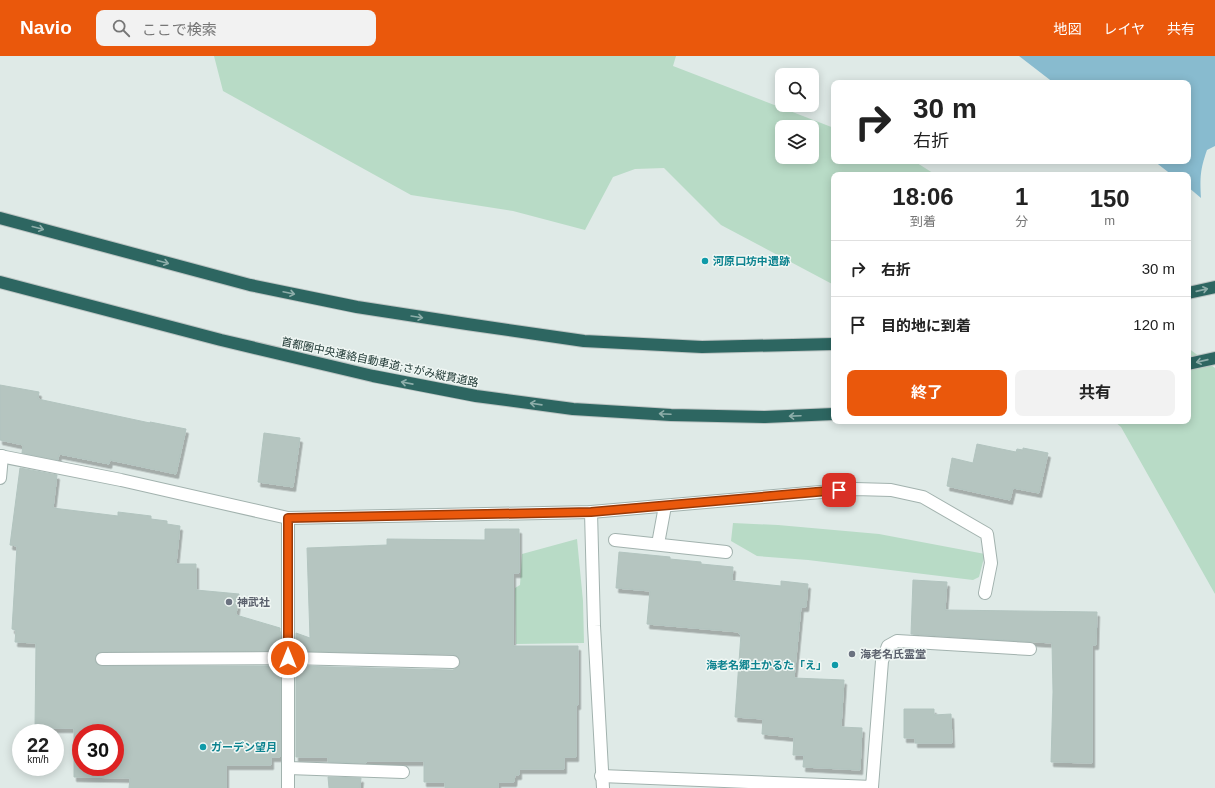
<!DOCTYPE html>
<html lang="ja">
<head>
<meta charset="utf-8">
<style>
  :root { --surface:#fff; --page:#f2f2f2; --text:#222; --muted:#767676; --line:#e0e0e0; --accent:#ea580c }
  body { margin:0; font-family:Arial,"Noto Sans JP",sans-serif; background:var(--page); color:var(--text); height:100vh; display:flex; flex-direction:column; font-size:15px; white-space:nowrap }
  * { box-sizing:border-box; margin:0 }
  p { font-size:13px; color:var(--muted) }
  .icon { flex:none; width:22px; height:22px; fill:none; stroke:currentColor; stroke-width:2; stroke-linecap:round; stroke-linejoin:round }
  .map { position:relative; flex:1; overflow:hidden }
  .sheet { position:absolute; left:831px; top:116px; width:360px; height:252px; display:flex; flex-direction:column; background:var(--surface); border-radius:8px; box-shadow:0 2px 10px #0003 }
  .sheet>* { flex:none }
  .hud { position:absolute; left:831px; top:24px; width:360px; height:84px; border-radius:8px; box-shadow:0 2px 10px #0003; background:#fff; color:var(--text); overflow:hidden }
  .tools { position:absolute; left:775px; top:12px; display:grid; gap:8px }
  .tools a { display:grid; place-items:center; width:44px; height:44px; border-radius:8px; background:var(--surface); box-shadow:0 2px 10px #0003; font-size:20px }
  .speed { position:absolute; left:12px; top:668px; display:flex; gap:8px; font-size:20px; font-weight:700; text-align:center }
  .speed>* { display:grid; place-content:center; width:52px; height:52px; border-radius:50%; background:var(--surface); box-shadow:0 2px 10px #0003; line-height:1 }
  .speed small { font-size:10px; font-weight:400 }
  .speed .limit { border:6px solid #d22; background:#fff; color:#111 }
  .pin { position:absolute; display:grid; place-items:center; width:34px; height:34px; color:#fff; margin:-17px; border-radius:8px; box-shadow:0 2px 6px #0006 }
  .me { position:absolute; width:44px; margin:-22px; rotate:0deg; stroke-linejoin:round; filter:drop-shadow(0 0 3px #0008) }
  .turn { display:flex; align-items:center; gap:14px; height:84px; padding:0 16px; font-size:18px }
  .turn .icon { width:52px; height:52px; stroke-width:2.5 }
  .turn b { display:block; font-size:28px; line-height:34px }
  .eta { display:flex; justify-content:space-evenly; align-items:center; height:68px; text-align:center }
  .eta b { font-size:24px; font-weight:700; line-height:28px }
  .primary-button { display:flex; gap:8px; margin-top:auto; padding:8px 16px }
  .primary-button a { flex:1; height:46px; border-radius:8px; background:var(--accent); color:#fff; font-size:16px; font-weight:700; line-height:46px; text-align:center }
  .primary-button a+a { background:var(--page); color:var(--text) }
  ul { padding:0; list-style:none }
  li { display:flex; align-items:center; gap:12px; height:56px; padding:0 16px; border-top:1px solid var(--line) }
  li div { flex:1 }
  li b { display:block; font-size:15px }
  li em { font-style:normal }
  header { display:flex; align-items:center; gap:24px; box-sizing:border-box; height:56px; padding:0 20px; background:var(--accent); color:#fff }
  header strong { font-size:19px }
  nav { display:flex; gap:22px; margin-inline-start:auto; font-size:14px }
  .search { width:280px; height:36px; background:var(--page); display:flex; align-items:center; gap:10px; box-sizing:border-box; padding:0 14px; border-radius:8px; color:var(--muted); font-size:15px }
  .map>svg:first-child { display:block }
  .green { fill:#b8dbc6; fill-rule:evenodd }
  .water { fill:#88bbcf }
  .building { fill:#b5c5c0; stroke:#b2c4bf; fill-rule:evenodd; filter:url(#shadow) }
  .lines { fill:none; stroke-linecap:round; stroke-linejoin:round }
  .minor-casing { stroke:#a2b2ae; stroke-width:14 }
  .highway-casing { stroke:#bcc4c3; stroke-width:14 }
  .minor { stroke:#fff; stroke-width:12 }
  .highway { stroke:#2d6661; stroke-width:12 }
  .oneway { stroke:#8eaeaa }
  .route-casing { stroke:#983908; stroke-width:10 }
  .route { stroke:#ea580c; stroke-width:7 }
  .culture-dot { fill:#0f9aa8; stroke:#f0f7f4; stroke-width:1.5 }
  .worship-dot { fill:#6b7280; stroke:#f0f7f4; stroke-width:1.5 }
  .labels { text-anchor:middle; stroke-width:3; stroke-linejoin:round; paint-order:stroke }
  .culture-label { font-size:11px; font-weight:bold; fill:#0d838f; stroke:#f0f7f4; text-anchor:start }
  .street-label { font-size:11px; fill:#213a36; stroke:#f0f7f4 }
  .worship-label { font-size:11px; font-weight:bold; fill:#5b616d; stroke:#f0f7f4; text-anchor:start }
</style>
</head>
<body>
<header>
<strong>Navio</strong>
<div class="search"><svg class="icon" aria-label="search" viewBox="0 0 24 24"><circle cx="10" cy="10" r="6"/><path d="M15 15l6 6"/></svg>ここで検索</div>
<nav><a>地図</a><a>レイヤ</a><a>共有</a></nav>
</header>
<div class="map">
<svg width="1215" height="732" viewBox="0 0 1215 732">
  <defs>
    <filter id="shadow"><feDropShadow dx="2.5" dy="4.5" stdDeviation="0" flood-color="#0004"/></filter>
  </defs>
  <rect width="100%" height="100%" fill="#dfeae7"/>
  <g class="green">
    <path d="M214 0H676L673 10 834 72V105H914L936 119H834V229L721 169 664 112 635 113 613 121 585 174 513 155 411 139 223 35ZM782 71H812V101H782Z"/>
    <polygon points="1188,292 1215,312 1215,538 1121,371 1114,365 1188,365"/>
    <polygon points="733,467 778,469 879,478 985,498 979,521 973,524 808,504 757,500 731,485"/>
    <polygon points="577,483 583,545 584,587 516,588 515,532 520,529 522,498"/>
  </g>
  <path class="water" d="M1019 0H1215V90L1207 94C1200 114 1200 121 1201 142L1188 131V119H1172L1154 105H1188V27H1054Z"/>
  <g class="building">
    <polygon points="0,329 39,336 38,343 150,367 150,366 186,373 176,418 110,404 109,408 59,398 58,404 22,397 23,389 0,384"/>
    <polygon points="264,377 300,382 293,431 258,426"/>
    <polygon points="977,388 1016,396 1017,393 1023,394 1023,392 1048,397 1039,437 1013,432 1010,444 947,430 952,402 973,407"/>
    <path d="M20 412 57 419 53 452 118 460V456L151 460V463L167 465V468L180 470 176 508H196V534L239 538 236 559 280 572V595L102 596 98 597 95 603 96 607 102 610H280V701H271V709H226V732H129L130 722 74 721V672H35L36 587 15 586 16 574 12 573 17 490 10 489ZM81 677H115V711H81Z"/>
    <polygon points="485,473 519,473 519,517 513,517 513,590 578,590 578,649 576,649 576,701 564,701 564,713 519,713 519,719 515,719 514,726 498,726 498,732 445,732 445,726 424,726 424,705 366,705 366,707 328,706 328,701 296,701 296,610 453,614 457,612 460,607 459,602 453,598 296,595 296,577 310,582 307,492 387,489 387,483 485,484"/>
    <polygon points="619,496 670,501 670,503 701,506 701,508 733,511 732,525 781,530 781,525 808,528 806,551 801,551 794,622 844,624 841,671 862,672 860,714 803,711 804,699 793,699 794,681 762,678 763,663 735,661 741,578 739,578 739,576 647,568 650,535 616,532"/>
    <polygon points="913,524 947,526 945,554 1097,556 1096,589 1092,589 1092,707 1051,706 1053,636 1052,587 911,578"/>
    <polygon points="904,653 934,653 934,659 951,658 952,687 915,687 915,682 904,682"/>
    <polygon points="328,721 361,722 360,732 329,732"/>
  </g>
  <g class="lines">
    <g class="minor-casing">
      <g id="minor">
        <polyline points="0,400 121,424 288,462 591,456 855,433 891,434 923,441 987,478 991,507 985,537"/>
        <polyline points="0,422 2,400"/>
        <polyline points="591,456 594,570 603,732"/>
        <polyline points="615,484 726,496"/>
        <polyline points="658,488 665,450"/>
        <polyline points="102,603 288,602 453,606"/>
        <polyline points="288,712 403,716"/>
        <polyline points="601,720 872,731 882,605 888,590 897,585 1030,593"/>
        <polyline points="288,732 288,462"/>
      </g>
    </g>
    <g class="highway-casing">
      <g id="highway">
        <polyline points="0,162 250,229 357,251 467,268 584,285 702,291 834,288"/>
        <polyline points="0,226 221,284 373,320 476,340 573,353 671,359 765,361 834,358"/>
        <polyline points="1188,237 1215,231"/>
        <polyline points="1188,308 1215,302"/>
      </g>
    </g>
    <use href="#minor" class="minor"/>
    <use href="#highway" class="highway"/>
  </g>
  <defs><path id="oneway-shaft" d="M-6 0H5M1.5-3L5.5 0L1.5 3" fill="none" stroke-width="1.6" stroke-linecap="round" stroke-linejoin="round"/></defs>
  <g class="oneway">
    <use href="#oneway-shaft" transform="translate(38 172) rotate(15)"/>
    <use href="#oneway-shaft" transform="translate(163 206) rotate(15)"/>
    <use href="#oneway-shaft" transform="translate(1202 234) rotate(-13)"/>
    <use href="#oneway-shaft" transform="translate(289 237) rotate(12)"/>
    <use href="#oneway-shaft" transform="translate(417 261) rotate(9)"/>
    <use href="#oneway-shaft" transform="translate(1202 305) rotate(167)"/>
    <use href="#oneway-shaft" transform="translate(407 327) rotate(-169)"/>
    <use href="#oneway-shaft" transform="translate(536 348) rotate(-172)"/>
    <use href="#oneway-shaft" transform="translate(665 358) rotate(-177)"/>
    <use href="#oneway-shaft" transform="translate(795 360) rotate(178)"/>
  </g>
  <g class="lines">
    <g class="route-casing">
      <polyline id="route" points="288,602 288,462 591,456 839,434"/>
    </g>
    <use href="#route" class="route"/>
  </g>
  <g class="culture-dot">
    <circle cx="705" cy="205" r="4"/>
    <circle cx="835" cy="609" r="4"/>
    <circle cx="203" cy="691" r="4"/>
  </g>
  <g class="worship-dot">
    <circle cx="229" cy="546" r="4"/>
    <circle cx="852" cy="598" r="4"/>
  </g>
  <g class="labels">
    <g class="culture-label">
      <text x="713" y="209">河原口坊中遺跡</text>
      <text x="827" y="613" text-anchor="end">海老名郷土かるた「え」</text>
      <text x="211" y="695">ガーデン望月</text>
    </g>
    <g class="street-label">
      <text transform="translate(380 306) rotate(12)" y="4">首都圏中央連絡自動車道;さがみ縦貫道路</text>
    </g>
    <g class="worship-label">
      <text x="237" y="550">神武社</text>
      <text x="860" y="602">海老名氏霊堂</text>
    </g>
  </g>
</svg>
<div class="tools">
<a><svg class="icon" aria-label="search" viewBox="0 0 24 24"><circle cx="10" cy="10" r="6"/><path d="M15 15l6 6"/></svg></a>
<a><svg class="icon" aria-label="layers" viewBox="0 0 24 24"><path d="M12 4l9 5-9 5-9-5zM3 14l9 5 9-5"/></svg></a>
</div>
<div class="speed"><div>22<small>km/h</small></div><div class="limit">30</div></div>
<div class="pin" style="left:839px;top:434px;background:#d93025"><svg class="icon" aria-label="arrive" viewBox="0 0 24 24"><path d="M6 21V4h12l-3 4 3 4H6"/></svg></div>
<svg class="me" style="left:288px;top:602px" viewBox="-20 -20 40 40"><circle r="17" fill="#ea580c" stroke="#fff" stroke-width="3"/><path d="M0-11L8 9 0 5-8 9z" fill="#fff"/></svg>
<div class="hud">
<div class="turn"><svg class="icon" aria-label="right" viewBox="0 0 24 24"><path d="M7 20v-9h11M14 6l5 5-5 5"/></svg><div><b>30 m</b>右折</div></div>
</div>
<section class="sheet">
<div class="eta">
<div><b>18:06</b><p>到着</p></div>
<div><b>1</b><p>分</p></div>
<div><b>150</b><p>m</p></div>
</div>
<ul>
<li><svg class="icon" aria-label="right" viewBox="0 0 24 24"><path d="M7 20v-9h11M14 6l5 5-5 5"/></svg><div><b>右折</b></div><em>30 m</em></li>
<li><svg class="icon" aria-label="arrive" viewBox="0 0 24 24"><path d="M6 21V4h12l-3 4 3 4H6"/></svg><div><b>目的地に到着</b></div><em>120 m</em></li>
</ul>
<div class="primary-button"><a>終了</a><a>共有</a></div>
</section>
</div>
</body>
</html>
